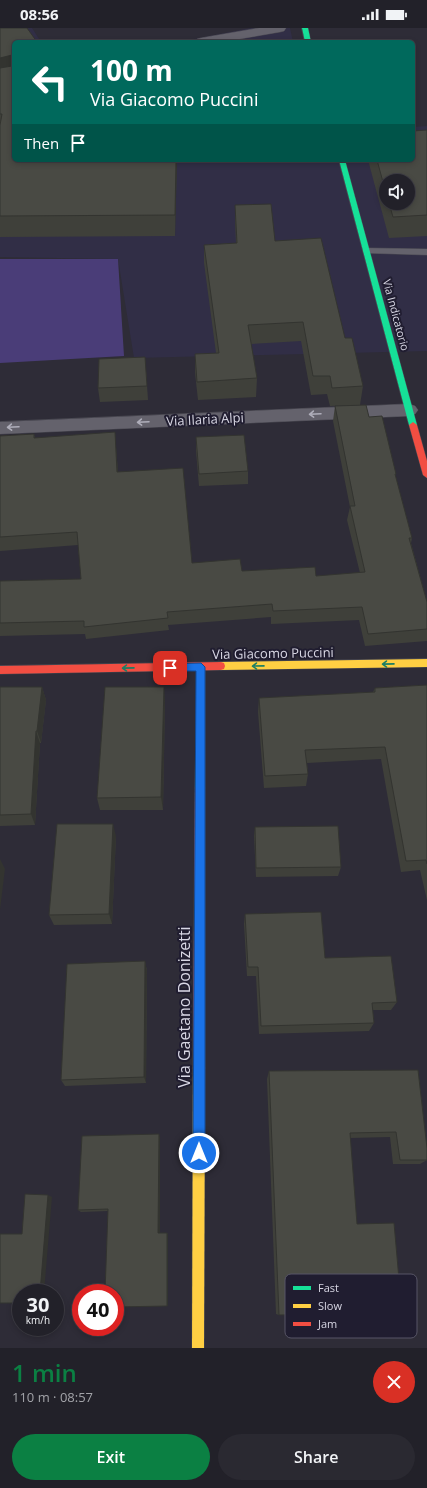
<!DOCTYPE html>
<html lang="en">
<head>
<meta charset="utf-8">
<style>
  :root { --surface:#222129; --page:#2a2931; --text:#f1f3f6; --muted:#a2a3a8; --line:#3f3e46; --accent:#0b8043 }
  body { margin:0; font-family:"Open Sans",sans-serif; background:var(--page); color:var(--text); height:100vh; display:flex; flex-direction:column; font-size:15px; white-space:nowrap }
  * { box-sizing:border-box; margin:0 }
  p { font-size:13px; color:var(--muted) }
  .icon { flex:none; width:22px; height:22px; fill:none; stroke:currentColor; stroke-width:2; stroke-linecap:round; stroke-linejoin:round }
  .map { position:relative; height:1320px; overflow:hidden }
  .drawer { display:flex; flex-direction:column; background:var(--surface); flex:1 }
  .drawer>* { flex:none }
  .guide { position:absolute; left:12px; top:12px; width:403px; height:122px; border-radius:6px; box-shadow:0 2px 6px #0003,0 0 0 1px var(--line); background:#00695c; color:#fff; overflow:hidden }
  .fabs { position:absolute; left:379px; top:146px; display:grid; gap:8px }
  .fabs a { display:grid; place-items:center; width:36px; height:36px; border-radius:50%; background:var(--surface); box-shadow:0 2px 6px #0003,0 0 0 1px var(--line); font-size:20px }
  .speed { position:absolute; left:12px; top:1256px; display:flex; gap:8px; font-size:20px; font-weight:700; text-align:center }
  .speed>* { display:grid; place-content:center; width:52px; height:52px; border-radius:50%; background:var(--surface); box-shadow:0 2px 6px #0003,0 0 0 1px var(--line); line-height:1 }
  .speed small { font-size:10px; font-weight:400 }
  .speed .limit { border:6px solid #d22; background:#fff; color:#111 }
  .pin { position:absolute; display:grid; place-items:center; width:34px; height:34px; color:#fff; margin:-17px; border-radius:8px; box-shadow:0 2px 6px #0006 }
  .me { position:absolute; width:44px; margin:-22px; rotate:0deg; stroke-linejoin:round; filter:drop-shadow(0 0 3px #0008) }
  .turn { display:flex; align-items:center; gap:14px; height:84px; padding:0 12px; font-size:18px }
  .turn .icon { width:52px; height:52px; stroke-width:2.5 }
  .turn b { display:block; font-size:28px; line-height:34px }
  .then { display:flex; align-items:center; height:38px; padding:0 12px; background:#0003; gap:8px; font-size:15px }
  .round { display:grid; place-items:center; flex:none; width:42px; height:42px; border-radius:21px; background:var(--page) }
  .headline { display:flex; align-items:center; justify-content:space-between; height:68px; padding:0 12px }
  h1 { font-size:24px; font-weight:600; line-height:30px; color:var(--accent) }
  .cta { display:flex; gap:8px; margin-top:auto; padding:8px 12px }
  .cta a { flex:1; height:46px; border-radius:24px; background:var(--accent); color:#fff; font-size:16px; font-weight:600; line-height:46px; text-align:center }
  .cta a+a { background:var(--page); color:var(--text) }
  .status { display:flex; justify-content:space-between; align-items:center; height:28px; padding:0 20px; background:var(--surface); direction:ltr }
  .status svg { height:11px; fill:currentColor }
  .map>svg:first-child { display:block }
  .built { fill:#312e46; fill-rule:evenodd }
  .green { fill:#4a3d78 }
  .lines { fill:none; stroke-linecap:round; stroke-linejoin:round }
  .lane-casing { stroke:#494851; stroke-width:1 }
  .street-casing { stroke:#494851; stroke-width:1 }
  .fast-casing { stroke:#494851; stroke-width:1 }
  .slow-casing { stroke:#494851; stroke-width:1 }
  .jam-casing { stroke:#494851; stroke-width:1 }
  .lane { fill:#64626c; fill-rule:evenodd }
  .street { fill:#64626c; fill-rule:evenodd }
  .fast { fill:#16e098; fill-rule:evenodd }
  .slow { fill:#ffcf43; fill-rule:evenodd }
  .jam { fill:#f24e42; fill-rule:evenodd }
  .wall { fill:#3f403a; fill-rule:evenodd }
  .shaded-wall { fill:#333430 }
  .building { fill:#494a44; stroke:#333430 }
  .oneway { stroke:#afaeba }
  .oneway2 { stroke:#1b7e64 }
  .route { fill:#1a73e8; stroke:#114b97 }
  .labels { text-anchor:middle; stroke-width:4; stroke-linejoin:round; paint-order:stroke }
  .far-street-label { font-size:11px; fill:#d8d7e4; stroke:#201d30 }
  .street-label { font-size:13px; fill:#d8d7e4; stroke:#201d30 }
  .near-street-label { font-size:16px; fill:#d8d7e4; stroke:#201d30 }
  .key { fill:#201d30; stroke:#575566; stroke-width:1 }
  .key-label { font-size:11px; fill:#d8d7e4 }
</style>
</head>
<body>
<div class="status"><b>08:56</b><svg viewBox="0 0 49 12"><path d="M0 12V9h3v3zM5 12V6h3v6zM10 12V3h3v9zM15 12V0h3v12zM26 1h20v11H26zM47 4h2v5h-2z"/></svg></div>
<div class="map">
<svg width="427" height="1320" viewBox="0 0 427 1320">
  <rect width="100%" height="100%" fill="#2e2c37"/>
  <g class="built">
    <path d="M0 0H32L41 14H14V132H413V99L427 98V323L134 330 118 231 0 229ZM386 153H408V175H386Z"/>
    <polygon points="251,0 290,0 293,14 179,14"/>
  </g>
  <polygon class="green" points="0,231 118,231 124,328 0,335"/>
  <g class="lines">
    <g class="lane-casing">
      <polygon id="lane" points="367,220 427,221 427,227 364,225 363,223"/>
    </g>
    <g class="street-casing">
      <g id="street">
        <polygon points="259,0 286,0 284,3 280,4 222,14 195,14 197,11 201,10"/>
        <polygon points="409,376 415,378 418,382 415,386 409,388 0,406 0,394"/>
      </g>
    </g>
    <g class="fast-casing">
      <g id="fast">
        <polygon points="302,0 308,0 311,14 305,14"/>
        <polygon points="339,132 345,132 417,397 413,400 409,397"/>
        <polygon points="201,635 204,636 205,639 205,760 203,763 200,764 197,763 195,760 197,639 198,636"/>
      </g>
    </g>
    <g class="slow-casing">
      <g id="slow">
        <polygon points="427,631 427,639 221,642 218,641 217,638 218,635 221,634"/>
        <polygon points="199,1034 203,1036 205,1040 204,1320 192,1320 193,1040 195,1036"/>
      </g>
    </g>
    <g class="jam-casing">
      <g id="jam">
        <polygon points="413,394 417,397 427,433 427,450 423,447 409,397"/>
        <polygon points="221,634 224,635 225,638 224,641 221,642 0,646 0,638"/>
        <polygon points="200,756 203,757 205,760 205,1040 203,1044 199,1046 195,1044 193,1040 195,760 197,757"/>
      </g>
    </g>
    <use href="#lane" class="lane"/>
    <use href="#street" class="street"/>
    <use href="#fast" class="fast"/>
    <use href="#slow" class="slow"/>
    <use href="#jam" class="jam"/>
  </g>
  <g class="wall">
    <polygon points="0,0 14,14 177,132 175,208 0,209"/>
    <path d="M427 102V208L389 210 368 132H413ZM386 153 408 175H386Z"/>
    <polygon points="235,177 275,213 345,310 363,358 360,377 330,378 327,366 311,367 301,313 251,316 257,350 256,369 198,372 195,345 195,326 216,325 204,235 204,217 236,215 235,195"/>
    <polygon points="146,342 148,372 100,374 98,360"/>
    <polygon points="335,378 369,389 396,446 395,448 412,510 411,515 427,574 427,613 365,618 359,592 271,596 271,589 168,597 169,602 86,611 85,606 0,608 0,553 81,551 78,517 0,523 0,408 34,406 35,410 116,419 118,444 192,535 242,543 316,548 360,545 347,492 350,479 333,393"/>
    <polygon points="196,409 248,443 248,456 199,458 196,423"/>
    <polygon points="427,657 427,872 420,842 401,844 381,731 307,735 308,746 306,758 264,760 258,684 259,670 373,664 375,660"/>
    <polygon points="0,659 42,659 46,672 41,715 40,715 35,797 0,798"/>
    <polygon points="165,673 163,782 100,782 97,770"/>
    <polygon points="255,799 341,839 338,848 256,849 254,808"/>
    <polygon points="116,808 112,896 54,897 49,887"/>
    <polygon points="245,886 325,930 397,974 391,982 372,982 374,995 369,1003 259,1006 256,948 247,948 244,896"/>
    <polygon points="145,933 147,943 146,1055 65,1058 61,1052"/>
    <polygon points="418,1042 427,1120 427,1132 420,1136 393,1136 390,1109 350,1110 357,1196 279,1287 276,1286 267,1051 269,1043"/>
    <polygon points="160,1109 160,1205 167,1205 168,1206 168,1278 167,1278 108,1183 81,1184 78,1182"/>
  </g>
  <g class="shaded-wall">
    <polygon points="12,27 14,42 0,51 0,30"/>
    <polygon points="176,132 177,132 175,208 175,187"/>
    <polygon points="115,404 116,419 119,458 117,444"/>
    <polygon points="42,659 46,672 41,715 37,703"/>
    <polygon points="164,659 165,673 163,782 161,769"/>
    <polygon points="36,703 40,715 35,797 31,786"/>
    <polygon points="113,796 116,808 112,896 109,886"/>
    <polygon points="0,831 5,841 0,882"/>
    <polygon points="145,933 147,943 146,1055 144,1049"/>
    <polygon points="159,1106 160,1109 160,1206 158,1205"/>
    <polygon points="48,1167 52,1169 44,1265 40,1265"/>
    <polygon points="167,1205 168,1206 168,1278 167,1278"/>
  </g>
  <g class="building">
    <polygon points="0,0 27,0 37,14 14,14 14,132 176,132 175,187 0,188 0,97 2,86 0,86 0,40 12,38 12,27 0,30"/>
    <polygon points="427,102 427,187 393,189 389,175 408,175 408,153 386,153 386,165 377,132 413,132 413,103"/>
    <polygon points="271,176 275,213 321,210 345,310 352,310 363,358 332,360 330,348 313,348 303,294 248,297 257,350 197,354 195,326 219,325 204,217 237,215 235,177"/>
    <polygon points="145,329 147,358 98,360 99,331"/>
    <polygon points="366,377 369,389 382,388 396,446 395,446 412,510 409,510 427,574 427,601 368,606 362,579 273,583 272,576 167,584 168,590 84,599 84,593 0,595 0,553 81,551 77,504 0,509 0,408 34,406 34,410 115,404 117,444 183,440 192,535 240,531 242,543 315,539 316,548 365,544 350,478 355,478 335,378"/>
    <polygon points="244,407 248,443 199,446 196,409"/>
    <polygon points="427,657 427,836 426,832 406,833 385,719 305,722 308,746 265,748 259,670 375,664 375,660"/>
    <polygon points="0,659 42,659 37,703 36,703 31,786 0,787"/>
    <polygon points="105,659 164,659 161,769 97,770"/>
    <polygon points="57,796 113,796 109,886 49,887"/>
    <polygon points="338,798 341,839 256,840 255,799"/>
    <polygon points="321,884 325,930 391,928 397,974 372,975 374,995 261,998 258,939 248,939 245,886"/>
    <polygon points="145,933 144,1049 61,1052 67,936"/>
    <polygon points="418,1042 427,1120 427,1132 400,1132 396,1104 350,1105 357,1196 394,1195 402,1285 279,1287 269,1043"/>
    <polygon points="159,1106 158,1205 167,1205 167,1278 115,1279 115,1265 105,1265 108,1181 78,1182 82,1108"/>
    <polygon points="25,1166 48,1167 40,1265 21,1265 21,1275 0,1275 0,1206 22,1206"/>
  </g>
  <defs><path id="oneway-shaft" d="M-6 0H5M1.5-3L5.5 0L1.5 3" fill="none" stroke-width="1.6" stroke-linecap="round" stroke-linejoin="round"/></defs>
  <g class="oneway">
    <use href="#oneway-shaft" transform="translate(315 386) rotate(177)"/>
    <use href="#oneway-shaft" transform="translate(143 394) rotate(177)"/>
    <use href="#oneway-shaft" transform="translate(13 399) rotate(177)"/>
  </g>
  <g class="oneway2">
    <use href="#oneway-shaft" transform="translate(388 636) rotate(179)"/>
    <use href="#oneway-shaft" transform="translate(258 638) rotate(179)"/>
    <use href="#oneway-shaft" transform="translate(128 640) rotate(179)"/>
  </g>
  <polygon class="route" points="201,635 205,639 205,1125 203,1130 199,1131 195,1130 193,1125 196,643 170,643 165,640 170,636"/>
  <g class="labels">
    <g class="far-street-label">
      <text transform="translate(396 287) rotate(75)" y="4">Via Indicatorio</text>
    </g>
    <g class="street-label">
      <text transform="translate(205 391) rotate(-3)" y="5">Via Ilaria Alpi</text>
      <text transform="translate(273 625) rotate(-1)" y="5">Via Giacomo Puccini</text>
    </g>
    <g class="near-street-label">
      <text transform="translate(184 979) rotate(-90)" y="6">Via Gaetano Donizetti</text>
    </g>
  </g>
  <rect x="285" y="1246" width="132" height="64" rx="6" class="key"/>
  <rect x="293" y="1258" width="18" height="4" fill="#16e098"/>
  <rect x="293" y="1276" width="18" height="4" fill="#ffcf43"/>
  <rect x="293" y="1294" width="18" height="4" fill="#f24e42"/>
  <g class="key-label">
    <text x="318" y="1264">Fast</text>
    <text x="318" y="1282">Slow</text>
    <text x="318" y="1300">Jam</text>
  </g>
</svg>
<div class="fabs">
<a><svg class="icon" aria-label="sound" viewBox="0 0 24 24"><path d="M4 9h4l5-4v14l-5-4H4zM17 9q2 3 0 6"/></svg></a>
</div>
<div class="speed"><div>30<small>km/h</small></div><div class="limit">40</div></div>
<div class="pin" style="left:170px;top:640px;background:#d93025"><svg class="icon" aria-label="arrive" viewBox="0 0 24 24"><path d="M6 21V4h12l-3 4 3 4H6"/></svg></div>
<svg class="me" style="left:199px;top:1125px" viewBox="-20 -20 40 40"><circle r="17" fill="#1a73e8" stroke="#fff" stroke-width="3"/><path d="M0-11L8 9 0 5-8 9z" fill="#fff"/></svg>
<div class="guide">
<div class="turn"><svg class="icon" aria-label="left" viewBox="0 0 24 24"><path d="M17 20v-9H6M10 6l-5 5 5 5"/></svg><div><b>100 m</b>Via Giacomo Puccini</div></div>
<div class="then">Then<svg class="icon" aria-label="arrive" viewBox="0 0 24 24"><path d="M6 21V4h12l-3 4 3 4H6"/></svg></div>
</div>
</div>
<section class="drawer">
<div class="headline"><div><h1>1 min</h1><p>110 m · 08:57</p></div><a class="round" style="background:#d93025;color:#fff"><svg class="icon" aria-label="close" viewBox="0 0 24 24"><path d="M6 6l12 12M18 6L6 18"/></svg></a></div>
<div class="cta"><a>Exit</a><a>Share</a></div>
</section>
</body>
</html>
